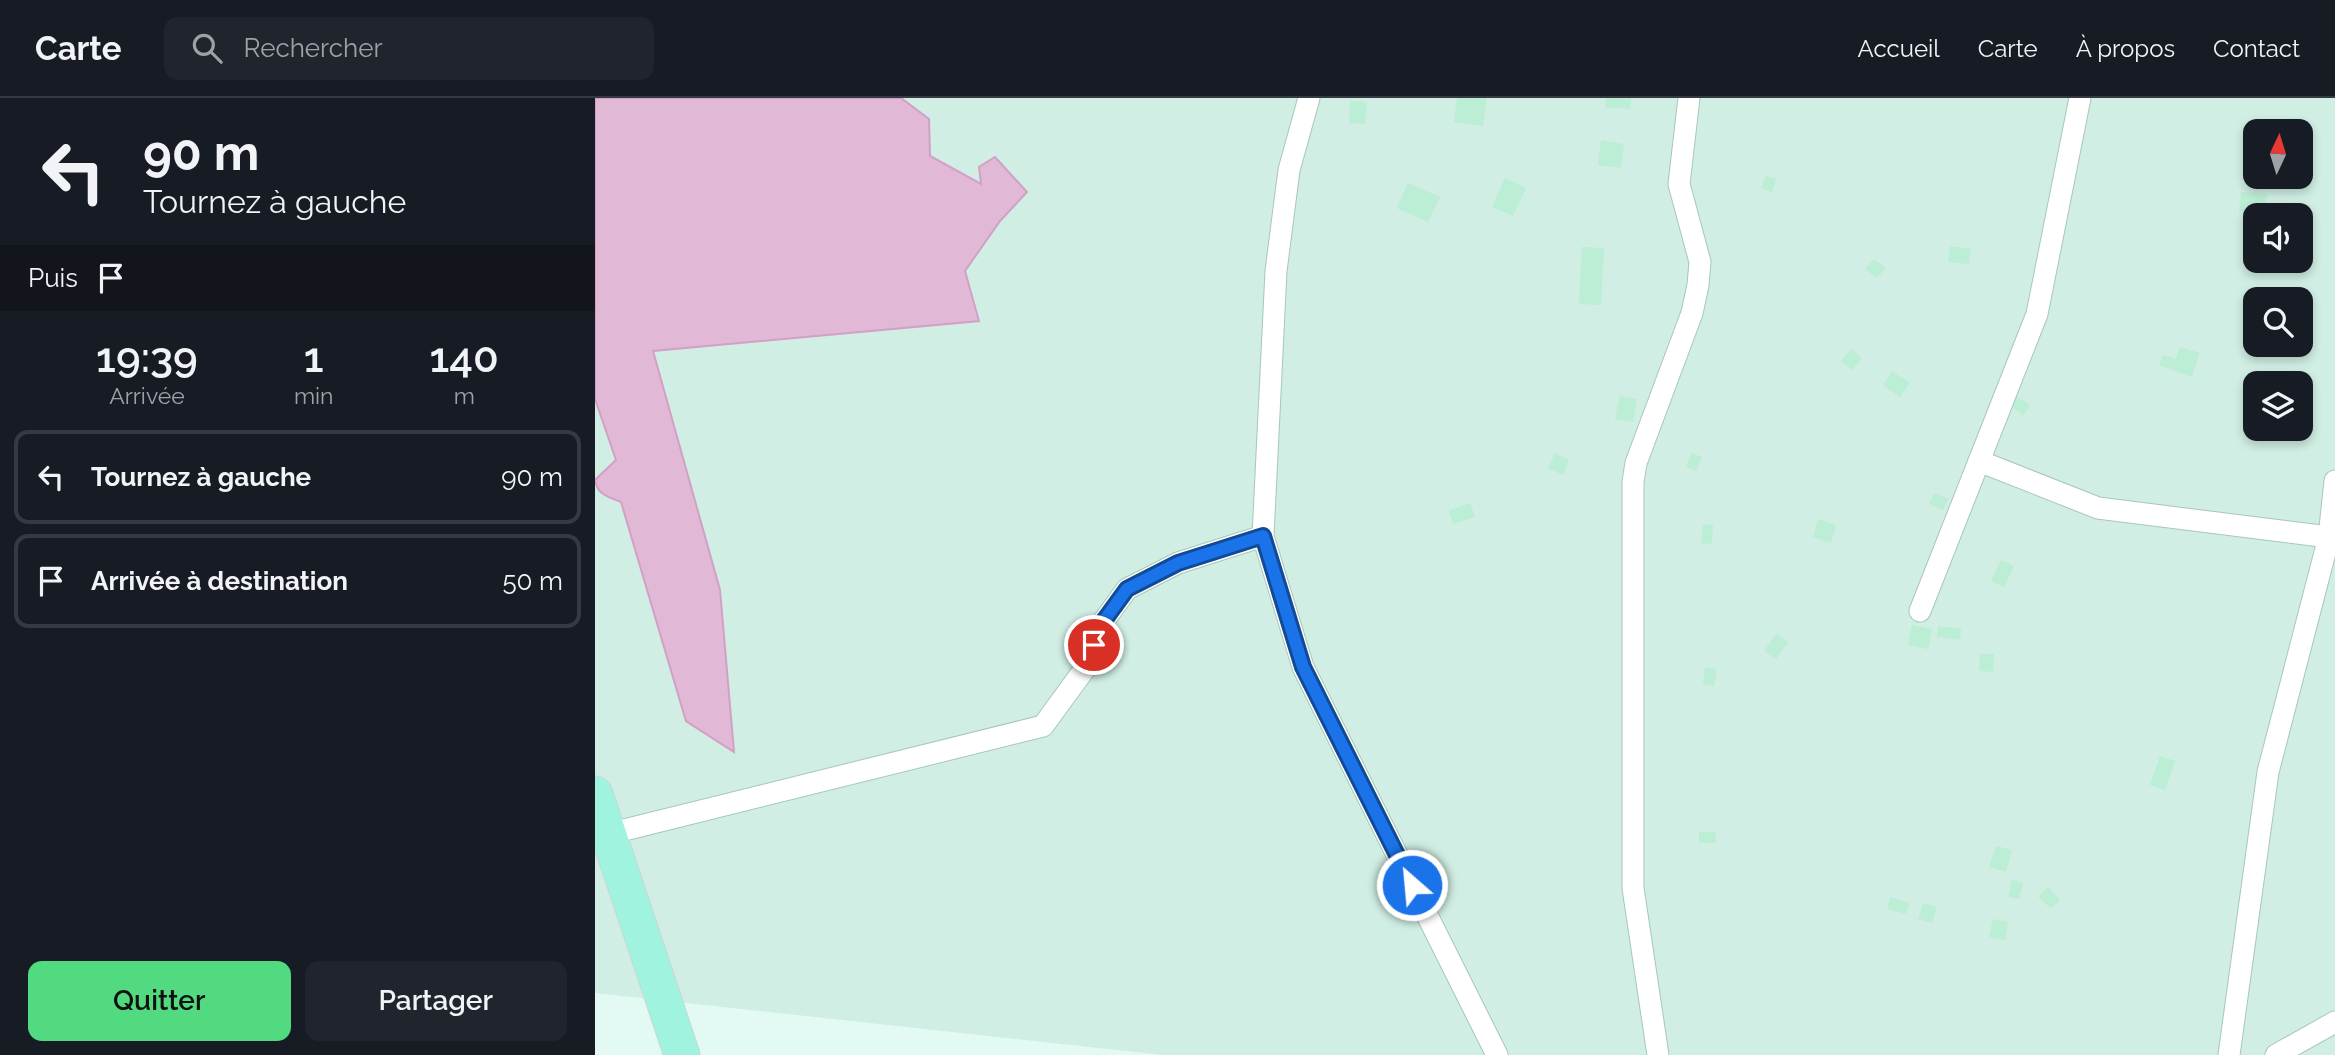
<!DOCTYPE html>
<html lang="fr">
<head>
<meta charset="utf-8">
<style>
  :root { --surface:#171b24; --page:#20242c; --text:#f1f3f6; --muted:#9ea1a6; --line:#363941; --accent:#51da7f }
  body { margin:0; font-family:Raleway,sans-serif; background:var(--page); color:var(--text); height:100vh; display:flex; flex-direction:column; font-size:26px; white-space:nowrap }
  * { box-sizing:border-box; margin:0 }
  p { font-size:23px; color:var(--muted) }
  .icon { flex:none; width:38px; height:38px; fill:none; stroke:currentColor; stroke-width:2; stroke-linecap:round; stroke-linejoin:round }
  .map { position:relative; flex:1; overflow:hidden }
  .details { display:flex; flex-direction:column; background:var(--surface); width:595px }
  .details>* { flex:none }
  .banner { background:#171b24; color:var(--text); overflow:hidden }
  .needle { width:46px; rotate:4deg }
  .fabs { position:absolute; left:1648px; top:21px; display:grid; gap:14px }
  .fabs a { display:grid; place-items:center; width:70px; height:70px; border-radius:14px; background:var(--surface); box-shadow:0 4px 10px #0003; font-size:35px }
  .pin { position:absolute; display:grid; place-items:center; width:60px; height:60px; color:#fff; margin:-30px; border:4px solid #fff; border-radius:50%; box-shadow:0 2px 7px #0007 }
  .me { position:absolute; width:77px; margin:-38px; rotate:333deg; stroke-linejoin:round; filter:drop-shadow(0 0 5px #0008) }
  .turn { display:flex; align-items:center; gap:24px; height:147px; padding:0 28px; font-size:32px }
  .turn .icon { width:91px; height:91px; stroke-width:2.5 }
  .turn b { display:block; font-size:49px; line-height:60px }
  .then { display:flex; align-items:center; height:66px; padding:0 28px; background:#0003; gap:14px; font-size:26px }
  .eta { display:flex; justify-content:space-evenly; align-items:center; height:119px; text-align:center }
  .eta b { font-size:42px; font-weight:600; line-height:49px }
  .primary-button { display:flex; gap:14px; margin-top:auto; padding:14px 28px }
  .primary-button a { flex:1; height:80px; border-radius:14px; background:var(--accent); color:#111; font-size:28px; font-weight:600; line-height:80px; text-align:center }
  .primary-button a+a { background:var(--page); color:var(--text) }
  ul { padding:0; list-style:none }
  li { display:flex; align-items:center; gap:21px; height:94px; margin:0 14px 10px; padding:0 14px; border:4px solid var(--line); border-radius:14px }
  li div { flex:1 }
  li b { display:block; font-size:26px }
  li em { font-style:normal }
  header { display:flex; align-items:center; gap:42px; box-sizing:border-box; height:98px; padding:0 35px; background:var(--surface); border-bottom:2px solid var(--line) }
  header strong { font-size:33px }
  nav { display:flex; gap:38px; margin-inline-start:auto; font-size:24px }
  .search { width:490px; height:63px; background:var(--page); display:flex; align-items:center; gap:18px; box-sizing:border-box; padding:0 24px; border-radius:14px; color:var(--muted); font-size:26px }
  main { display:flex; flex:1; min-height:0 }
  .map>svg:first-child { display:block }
  .residential { fill:#d0eee3; fill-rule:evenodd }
  .water { fill:#e1b9d7; stroke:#d2a0c5; stroke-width:2 }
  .building { fill:#bcedd5 }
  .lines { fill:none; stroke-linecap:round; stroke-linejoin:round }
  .street-casing { stroke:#a8c7b9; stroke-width:23 }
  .primary-casing { stroke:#cdd7d1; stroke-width:37 }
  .street { stroke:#fff; stroke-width:21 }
  .primary { stroke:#a0f3de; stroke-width:35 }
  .route-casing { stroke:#114b97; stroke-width:18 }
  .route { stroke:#1a73e8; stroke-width:12 }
</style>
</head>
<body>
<header>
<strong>Carte</strong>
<div class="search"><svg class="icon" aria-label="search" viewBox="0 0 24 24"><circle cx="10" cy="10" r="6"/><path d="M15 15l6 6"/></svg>Rechercher</div>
<nav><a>Accueil</a><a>Carte</a><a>À propos</a><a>Contact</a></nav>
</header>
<main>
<section class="details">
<div class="banner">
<div class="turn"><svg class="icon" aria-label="left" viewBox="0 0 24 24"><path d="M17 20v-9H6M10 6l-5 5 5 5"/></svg><div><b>90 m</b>Tournez à gauche</div></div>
<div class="then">Puis<svg class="icon" aria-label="arrive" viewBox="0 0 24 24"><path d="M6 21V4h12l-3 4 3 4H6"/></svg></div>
</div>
<div class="eta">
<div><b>19:39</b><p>Arrivée</p></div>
<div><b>1</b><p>min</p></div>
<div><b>140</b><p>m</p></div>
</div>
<ul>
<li><svg class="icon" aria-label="left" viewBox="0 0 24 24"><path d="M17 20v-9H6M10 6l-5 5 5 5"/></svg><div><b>Tournez à gauche</b></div><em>90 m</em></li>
<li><svg class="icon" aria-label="arrive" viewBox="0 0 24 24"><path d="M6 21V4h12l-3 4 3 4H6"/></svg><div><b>Arrivée à destination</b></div><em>50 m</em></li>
</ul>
<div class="primary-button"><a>Quitter</a><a>Partager</a></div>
</section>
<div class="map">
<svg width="1740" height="957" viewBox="0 0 1740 957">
  <rect width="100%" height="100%" fill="#e2faf3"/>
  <path class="residential" d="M0 0H1740V957H568L0 895ZM1661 33H1706V79H1661ZM1661 117H1706V163H1661ZM1661 201H1706V247H1661ZM1661 285H1706V331H1661Z"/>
  <path class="water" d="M0 0H306L334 21 335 58 386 86 384 69 400 59 432 94 405 123 370 173 384 223 58 253 125 492 139 654 91 623 26 404C14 399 2 397 0 382L21 362 0 301Z"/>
  <g class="building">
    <polygon points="862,0 892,0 888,28 859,24"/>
    <polygon points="1011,0 1036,0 1035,11 1010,9"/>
    <polygon points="755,3 772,4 770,26 754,25"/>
    <polygon points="1006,42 1029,46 1026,70 1003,67"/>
    <polygon points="1171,78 1181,81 1177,94 1166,90"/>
    <polygon points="910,80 931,90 918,118 897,109"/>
    <polygon points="813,85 845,99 833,124 802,110"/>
    <polygon points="1646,94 1672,96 1670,116 1644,113"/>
    <polygon points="1355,148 1376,151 1374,166 1353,164"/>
    <polygon points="987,149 1009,150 1006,207 984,206"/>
    <polygon points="1279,161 1291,170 1282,180 1270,171"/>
    <polygon points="1585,249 1605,255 1597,279 1564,267 1568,257 1581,261"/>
    <polygon points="1256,251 1267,260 1257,272 1246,263"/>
    <polygon points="1297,273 1315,285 1305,299 1288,287"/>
    <polygon points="1417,296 1435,307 1429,317 1411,306"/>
    <polygon points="1025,298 1042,301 1038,324 1020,321"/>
    <polygon points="960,355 974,362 968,377 953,370"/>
    <polygon points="1096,355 1107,359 1101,373 1091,369"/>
    <polygon points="1339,395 1353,401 1348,412 1334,406"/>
    <polygon points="875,405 880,419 858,426 854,412"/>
    <polygon points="1223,421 1241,427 1236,445 1218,439"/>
    <polygon points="1108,426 1118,427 1117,446 1106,445"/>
    <polygon points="1406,462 1419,468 1409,489 1396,483"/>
    <polygon points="1317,527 1337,531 1333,551 1313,547"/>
    <polygon points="1343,528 1366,531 1365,542 1342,539"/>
    <polygon points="1181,536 1193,544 1181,561 1169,553"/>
    <polygon points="1385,556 1399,556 1398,574 1384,573"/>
    <polygon points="1110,570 1122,571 1119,588 1108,586"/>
    <polygon points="1565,658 1580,663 1570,692 1555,687"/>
    <polygon points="1104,734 1120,734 1121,745 1104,745"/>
    <polygon points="1401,748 1417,752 1411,774 1394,769"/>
    <polygon points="1417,782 1428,785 1424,801 1413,799"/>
    <polygon points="1453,789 1465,802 1456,811 1443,798"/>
    <polygon points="1295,799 1315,805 1311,816 1292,811"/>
    <polygon points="1328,805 1342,809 1337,825 1323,821"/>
    <polygon points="1398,821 1413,824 1410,842 1394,839"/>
  </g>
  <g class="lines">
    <g class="street-casing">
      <g id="street">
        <polyline points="714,0 694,72 681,173 668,438 708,569 902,957"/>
        <polyline points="1384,363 1503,410 1734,439"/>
        <polyline points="1325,513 1442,216 1485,0"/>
        <polyline points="13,736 448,628 494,565 505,528 532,491 583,465 668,438"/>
        <polyline points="1063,957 1038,790 1038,384 1041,365 1097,215 1103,187 1105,164 1084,86 1094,0"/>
        <polyline points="1634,957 1673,674 1734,439 1740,383"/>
        <polyline points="1681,957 1740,924"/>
      </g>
    </g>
    <g class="primary-casing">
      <polyline id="primary" points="0,696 87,957"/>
    </g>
    <use href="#street" class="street"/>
    <use href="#primary" class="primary"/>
  </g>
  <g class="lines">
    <g class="route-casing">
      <polyline id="route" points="499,547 505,528 532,491 583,465 668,438 708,569 817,787"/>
    </g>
    <use href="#route" class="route"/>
  </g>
</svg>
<div class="fabs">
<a><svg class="needle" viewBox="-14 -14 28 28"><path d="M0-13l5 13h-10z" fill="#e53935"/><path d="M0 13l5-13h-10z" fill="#9ea1a6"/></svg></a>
<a><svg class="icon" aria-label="sound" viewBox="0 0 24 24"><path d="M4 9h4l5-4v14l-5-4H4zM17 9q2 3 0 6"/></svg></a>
<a><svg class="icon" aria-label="search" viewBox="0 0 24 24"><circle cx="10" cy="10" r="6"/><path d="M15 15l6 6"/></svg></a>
<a><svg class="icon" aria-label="layers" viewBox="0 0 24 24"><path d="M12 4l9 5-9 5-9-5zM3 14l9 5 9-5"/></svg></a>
</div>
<div class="pin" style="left:499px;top:547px;background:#d93025"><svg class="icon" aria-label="arrive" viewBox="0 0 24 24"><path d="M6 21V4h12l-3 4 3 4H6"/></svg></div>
<svg class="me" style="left:817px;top:787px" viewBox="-20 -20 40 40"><circle r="17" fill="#1a73e8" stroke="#fff" stroke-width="3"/><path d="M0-11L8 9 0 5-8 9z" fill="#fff"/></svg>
</div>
</main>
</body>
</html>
